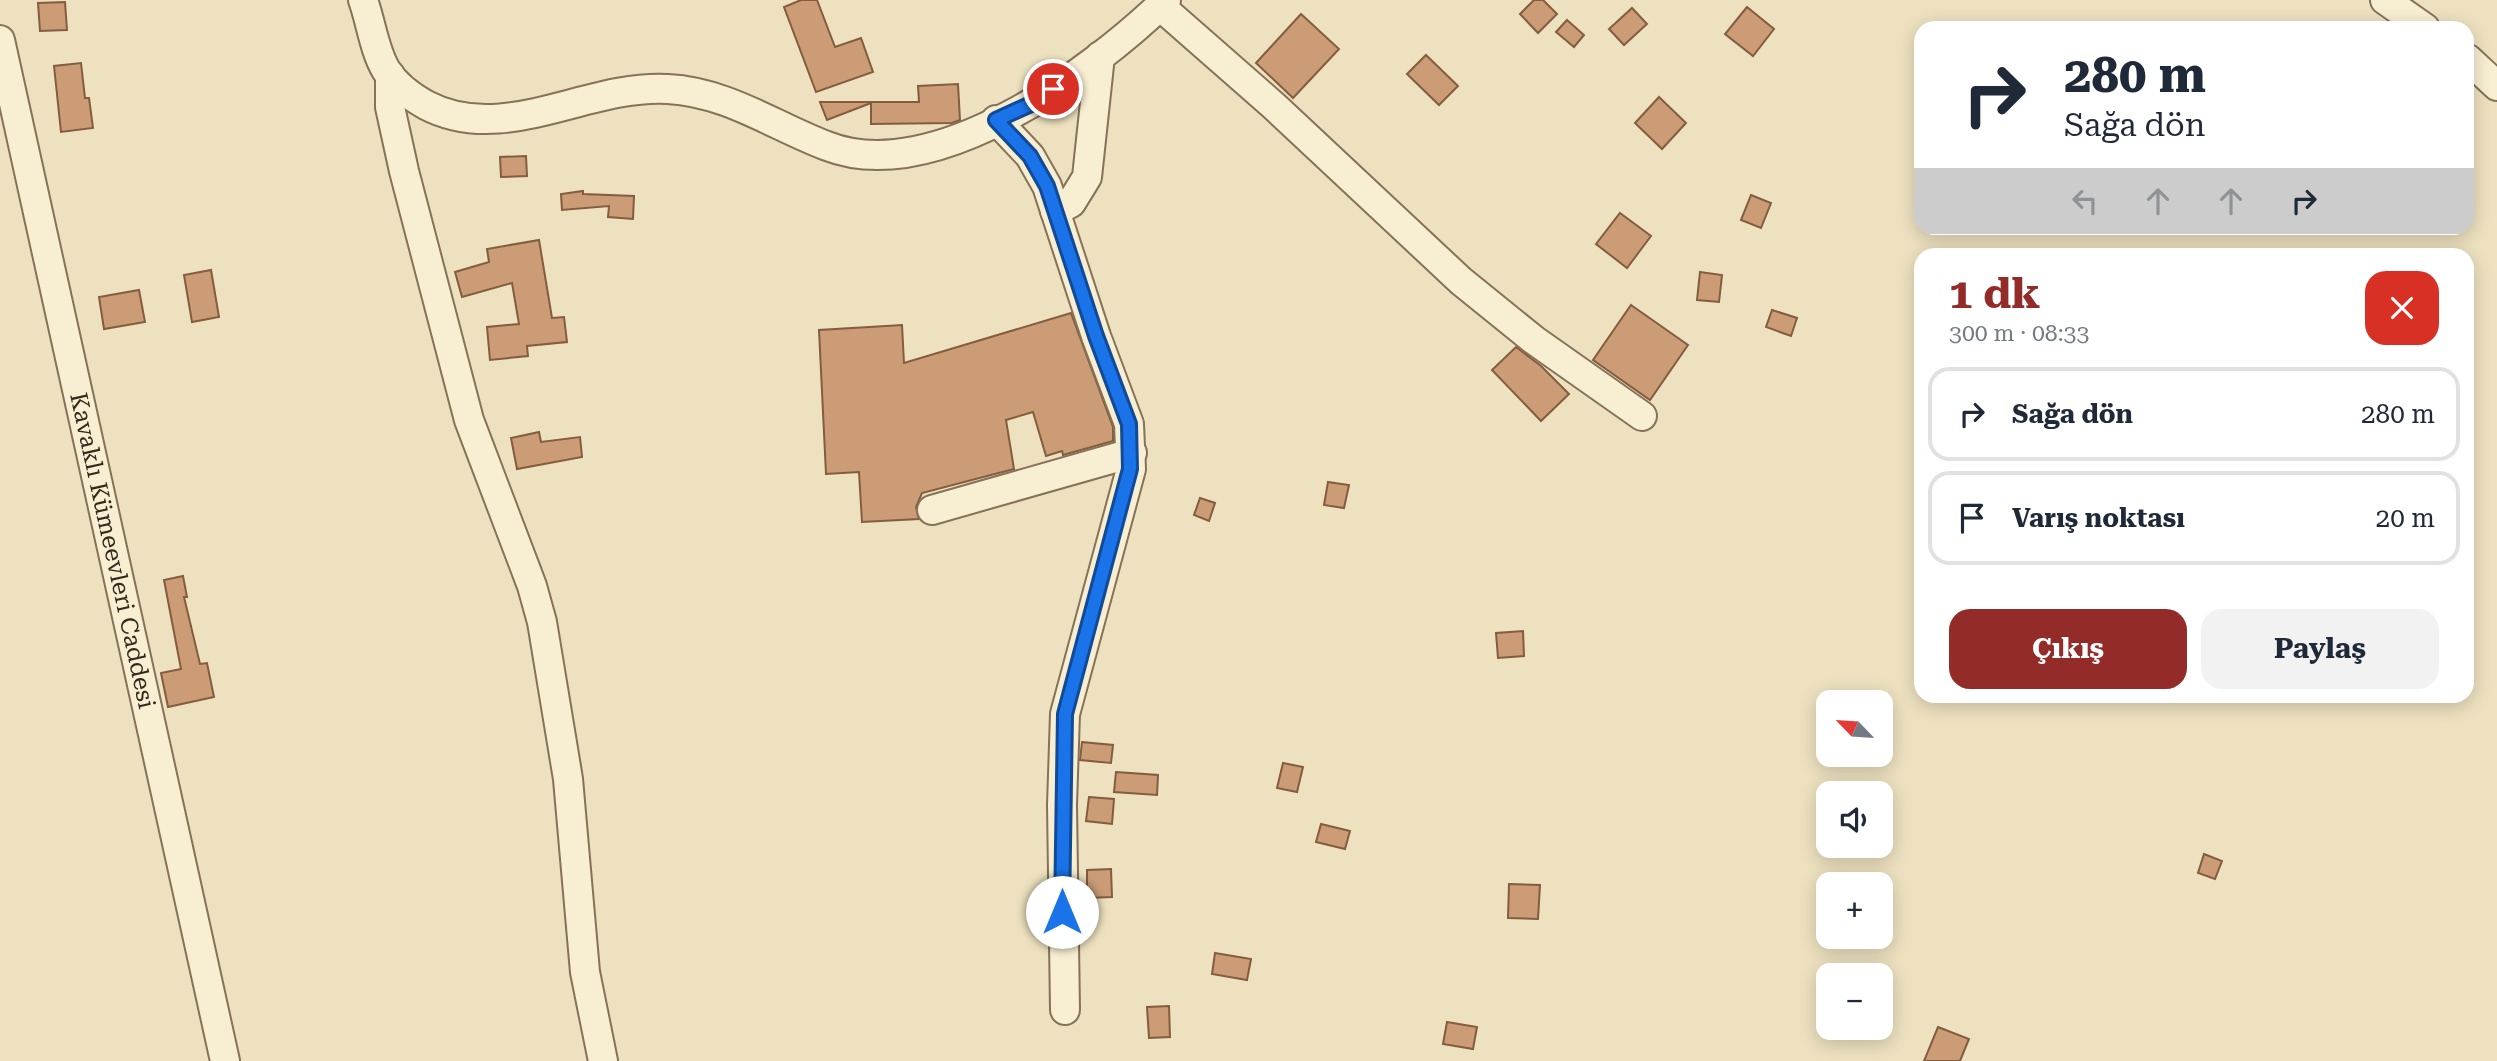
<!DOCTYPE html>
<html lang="tr">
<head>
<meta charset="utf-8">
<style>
  :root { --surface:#fff; --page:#f2f2f3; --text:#1f2937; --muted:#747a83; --line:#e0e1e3; --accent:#932c29 }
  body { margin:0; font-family:"Roboto Serif",serif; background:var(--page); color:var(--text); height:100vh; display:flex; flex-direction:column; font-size:26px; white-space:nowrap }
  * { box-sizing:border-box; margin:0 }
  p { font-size:23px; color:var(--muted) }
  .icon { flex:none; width:38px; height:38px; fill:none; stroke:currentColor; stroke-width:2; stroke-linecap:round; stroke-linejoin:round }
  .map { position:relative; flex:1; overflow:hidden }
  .sheet { position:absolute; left:1914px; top:248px; width:560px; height:455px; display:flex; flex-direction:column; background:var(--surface); border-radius:21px; box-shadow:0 4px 18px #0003 }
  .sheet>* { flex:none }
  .hud { position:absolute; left:1914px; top:21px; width:560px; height:214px; border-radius:21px; box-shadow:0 4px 18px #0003; background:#fff; color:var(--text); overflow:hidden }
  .needle { width:46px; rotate:295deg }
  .fabs { position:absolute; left:1816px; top:690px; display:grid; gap:14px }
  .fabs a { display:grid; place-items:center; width:77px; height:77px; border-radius:14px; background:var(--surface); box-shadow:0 4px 18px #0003; font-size:35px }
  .pin { position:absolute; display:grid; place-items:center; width:60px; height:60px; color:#fff; margin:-30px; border:4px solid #fff; border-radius:50%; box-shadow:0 2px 7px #0007 }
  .me { position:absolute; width:77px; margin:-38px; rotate:0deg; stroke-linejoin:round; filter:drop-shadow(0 0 5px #0008) }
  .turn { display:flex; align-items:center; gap:24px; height:147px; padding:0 35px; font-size:32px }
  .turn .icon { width:91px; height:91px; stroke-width:2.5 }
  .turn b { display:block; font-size:49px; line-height:60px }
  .lanes { display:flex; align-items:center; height:66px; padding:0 35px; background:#0003; justify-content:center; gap:35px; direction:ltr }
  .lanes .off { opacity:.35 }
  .round { display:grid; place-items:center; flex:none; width:74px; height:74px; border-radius:21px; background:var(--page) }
  .head { display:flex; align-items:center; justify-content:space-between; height:119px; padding:0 35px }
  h1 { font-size:42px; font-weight:700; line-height:52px; color:var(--accent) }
  .action { display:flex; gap:14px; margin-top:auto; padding:14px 35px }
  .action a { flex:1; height:80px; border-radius:21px; background:var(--accent); color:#fff; font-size:28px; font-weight:700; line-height:80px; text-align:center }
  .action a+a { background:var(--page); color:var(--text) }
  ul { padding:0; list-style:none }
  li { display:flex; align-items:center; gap:21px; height:94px; margin:0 14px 10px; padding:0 21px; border:4px solid var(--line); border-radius:21px }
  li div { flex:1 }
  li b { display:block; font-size:26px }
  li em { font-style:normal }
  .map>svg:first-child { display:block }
  .building { fill:#cb9c76; stroke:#845c3e; stroke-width:2 }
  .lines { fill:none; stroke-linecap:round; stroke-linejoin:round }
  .minor-casing { stroke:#857258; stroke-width:32 }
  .minor { stroke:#f8eed2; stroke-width:28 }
  .route-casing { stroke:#114b97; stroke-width:18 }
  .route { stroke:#1a73e8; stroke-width:12 }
  .labels { text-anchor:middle; stroke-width:5; stroke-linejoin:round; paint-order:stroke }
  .street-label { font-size:24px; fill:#35291c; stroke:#f4ebcf }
</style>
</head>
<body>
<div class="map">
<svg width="2497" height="1061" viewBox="0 0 2497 1061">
  <rect width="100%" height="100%" fill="#ede1bf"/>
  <g class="building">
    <polygon points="801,0 817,0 835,47 861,38 873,72 816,92 784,7"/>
    <polygon points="1534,0 1543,0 1557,14 1538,33 1520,14"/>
    <polygon points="65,2 67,30 40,31 38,3"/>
    <polygon points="1747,7 1774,29 1753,56 1725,34"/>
    <polygon points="1632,8 1647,24 1624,45 1609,29"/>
    <polygon points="1301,14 1339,49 1293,98 1256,63"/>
    <polygon points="1567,20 1584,35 1574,47 1556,32"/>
    <polygon points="1426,55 1458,86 1439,105 1407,74"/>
    <polygon points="81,63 85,98 89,98 93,128 61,132 54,66"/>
    <polygon points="958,84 960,120 952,123 871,124 871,103 827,120 820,102 919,102 918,86"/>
    <polygon points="1659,97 1686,123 1662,149 1635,123"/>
    <polygon points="526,156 527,176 501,177 500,157"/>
    <polygon points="583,191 583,194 634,196 633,219 608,217 609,206 562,210 561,194"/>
    <polygon points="1751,195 1771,203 1761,228 1741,220"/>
    <polygon points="1620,213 1651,236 1627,268 1596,244"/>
    <polygon points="539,240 552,318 564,317 567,342 527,346 528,356 490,360 487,327 519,324 512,283 462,297 455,272 489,262 487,249"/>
    <polygon points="211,270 219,317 192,322 184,275"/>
    <polygon points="1700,272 1722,275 1719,302 1697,300"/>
    <polygon points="139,290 145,322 104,329 99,297"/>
    <polygon points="1631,305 1688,345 1650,400 1593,360"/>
    <polygon points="1772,310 1797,318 1791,336 1766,327"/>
    <polygon points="1071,313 1113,427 1113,441 1063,455 1062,451 1046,456 1033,412 1006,420 1014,469 922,493 916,507 919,519 862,522 859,472 826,474 819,330 902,325 904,363"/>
    <polygon points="1516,347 1541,366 1569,394 1541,421 1492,370"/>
    <polygon points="539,432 541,442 580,437 582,457 517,469 511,438"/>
    <polygon points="1328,482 1349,485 1344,508 1324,505"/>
    <polygon points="1200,498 1215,503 1209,521 1194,515"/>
    <polygon points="183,576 187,597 184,597 200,664 207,663 214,697 168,707 161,673 181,669 164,580"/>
    <polygon points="1523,631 1524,656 1498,658 1496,633"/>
    <polygon points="1082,742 1113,745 1111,763 1080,760"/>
    <polygon points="1283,763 1303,767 1297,792 1277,788"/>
    <polygon points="1116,772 1158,775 1157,795 1114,792"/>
    <polygon points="1089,797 1114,799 1112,824 1086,821"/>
    <polygon points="1321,824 1350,831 1345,849 1316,842"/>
    <polygon points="2204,854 2222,861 2215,879 2198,873"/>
    <polygon points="1111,869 1112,897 1087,898 1087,870"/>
    <polygon points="1509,884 1540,885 1538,919 1508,918"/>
    <polygon points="1215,953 1251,959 1247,980 1212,974"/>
    <polygon points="1169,1006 1170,1037 1149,1038 1147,1007"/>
    <polygon points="1447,1022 1477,1027 1473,1049 1443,1044"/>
    <polygon points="1938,1027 1969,1039 1960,1061 1924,1061"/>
  </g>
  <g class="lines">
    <g class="minor-casing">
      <g id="minor">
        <path d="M363 0C371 22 374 50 386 70 396 86 410 96 426 105 504 146 587 84 668 89 727 92 774 126 827 146 934 188 1092 72 1166 0"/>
        <polyline points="2385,0 2425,28"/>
        <polyline points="1160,6 1274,106 1461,281 1534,340 1642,416"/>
        <path id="s1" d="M0 40 225 1061"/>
        <polyline points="2468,59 2497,86"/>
        <polyline points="390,75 390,107 404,171 469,420 532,586 542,622 568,779 585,972 603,1061"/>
        <polyline points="996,120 1030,156 1047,186 1096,336 1129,424 1131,469 1065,714 1062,805 1065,1010"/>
        <polyline points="1055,211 1071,203 1087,177 1100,56"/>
        <polyline points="932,510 1132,453"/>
      </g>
    </g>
    <use href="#minor" class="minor"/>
  </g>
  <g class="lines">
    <g class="route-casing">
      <polyline id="route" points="1053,89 1031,104 996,120 1030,156 1047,186 1096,336 1129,424 1130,469 1065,714 1062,912"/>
    </g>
    <use href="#route" class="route"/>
  </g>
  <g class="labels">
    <g class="street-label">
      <text dy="8" stroke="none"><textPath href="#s1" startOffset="523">Kavaklı Kümeevleri Caddesi</textPath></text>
    </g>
  </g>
</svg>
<div class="fabs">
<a><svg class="needle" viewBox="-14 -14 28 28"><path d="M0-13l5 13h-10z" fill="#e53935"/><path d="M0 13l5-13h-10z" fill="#747a83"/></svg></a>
<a><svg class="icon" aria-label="sound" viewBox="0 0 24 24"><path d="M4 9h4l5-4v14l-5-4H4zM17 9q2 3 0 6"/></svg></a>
<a>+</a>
<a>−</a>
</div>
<div class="pin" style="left:1053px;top:89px;background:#d93025"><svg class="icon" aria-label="arrive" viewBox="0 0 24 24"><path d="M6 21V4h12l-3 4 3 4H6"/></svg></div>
<svg class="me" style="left:1062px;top:912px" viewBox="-20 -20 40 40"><circle r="19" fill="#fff"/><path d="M0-13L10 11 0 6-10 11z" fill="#1a73e8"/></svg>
<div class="hud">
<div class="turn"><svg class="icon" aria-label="right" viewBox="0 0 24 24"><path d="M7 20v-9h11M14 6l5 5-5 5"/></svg><div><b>280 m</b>Sağa dön</div></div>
<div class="lanes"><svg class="icon off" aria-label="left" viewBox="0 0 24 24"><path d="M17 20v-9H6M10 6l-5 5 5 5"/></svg><svg class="icon off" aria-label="ahead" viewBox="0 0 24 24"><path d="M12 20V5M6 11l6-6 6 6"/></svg><svg class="icon off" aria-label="ahead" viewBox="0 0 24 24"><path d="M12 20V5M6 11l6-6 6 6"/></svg><svg class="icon" aria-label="right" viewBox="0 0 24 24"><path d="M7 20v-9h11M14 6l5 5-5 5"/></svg></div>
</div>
<section class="sheet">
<div class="head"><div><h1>1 dk</h1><p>300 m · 08:33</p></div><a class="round" style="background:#d93025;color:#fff"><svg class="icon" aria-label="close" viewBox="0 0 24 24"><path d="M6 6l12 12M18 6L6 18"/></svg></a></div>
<ul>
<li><svg class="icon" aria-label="right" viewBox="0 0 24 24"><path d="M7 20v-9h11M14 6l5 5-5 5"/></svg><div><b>Sağa dön</b></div><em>280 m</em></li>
<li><svg class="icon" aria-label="arrive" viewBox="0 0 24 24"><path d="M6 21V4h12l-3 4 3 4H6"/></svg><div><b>Varış noktası</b></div><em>20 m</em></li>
</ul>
<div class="action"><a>Çıkış</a><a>Paylaş</a></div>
</section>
</div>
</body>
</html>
